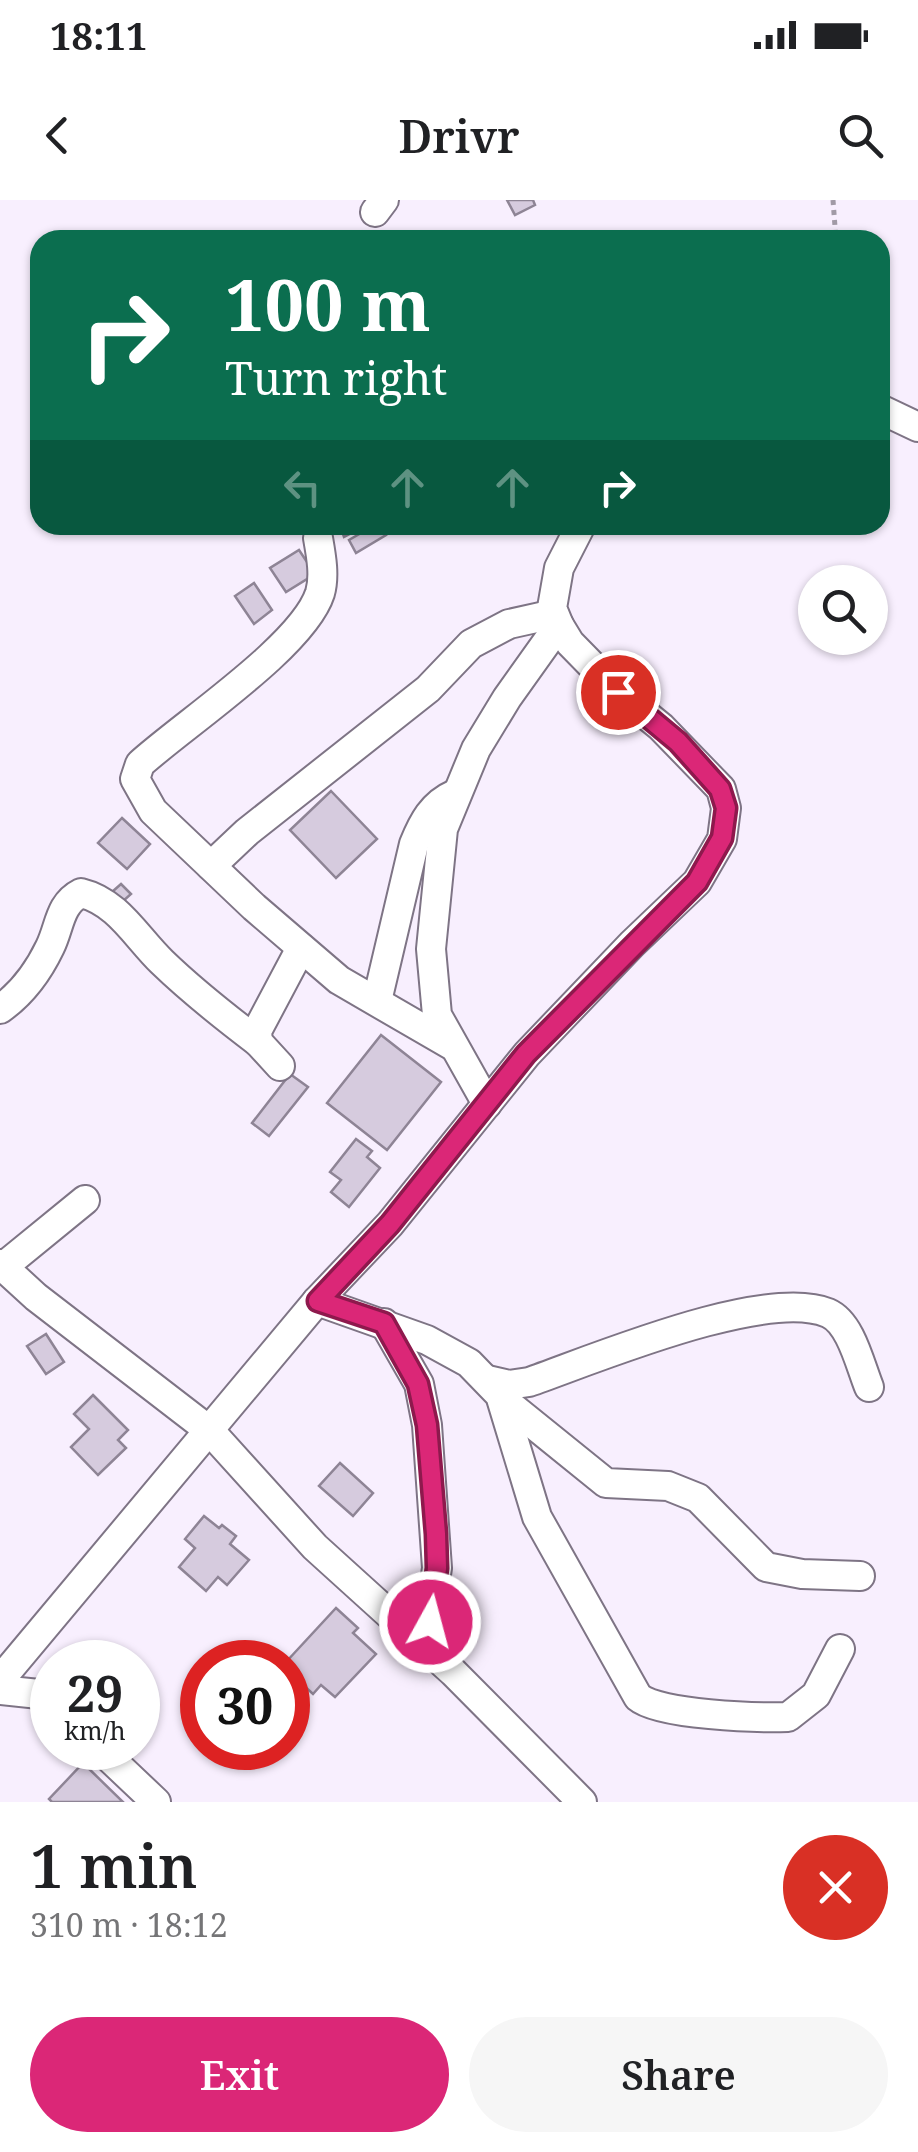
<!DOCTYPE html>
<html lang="en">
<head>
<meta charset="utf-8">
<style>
  :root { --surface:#fff; --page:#f6f6f6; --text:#202124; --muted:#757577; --accent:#db2777 }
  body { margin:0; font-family:"Noto Serif",serif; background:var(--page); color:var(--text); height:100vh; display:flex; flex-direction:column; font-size:38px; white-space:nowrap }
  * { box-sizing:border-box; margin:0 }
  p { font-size:32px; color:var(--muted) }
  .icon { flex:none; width:55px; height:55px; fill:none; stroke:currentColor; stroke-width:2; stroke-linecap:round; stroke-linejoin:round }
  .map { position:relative; height:1602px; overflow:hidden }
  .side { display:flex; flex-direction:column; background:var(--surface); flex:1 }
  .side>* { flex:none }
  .guide { position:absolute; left:30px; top:30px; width:860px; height:305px; border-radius:30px; box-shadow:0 2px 8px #0004; background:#0b6e4f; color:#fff; overflow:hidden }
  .controls { position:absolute; left:798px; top:365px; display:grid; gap:20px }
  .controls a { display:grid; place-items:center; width:90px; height:90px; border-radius:50%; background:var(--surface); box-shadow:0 2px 8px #0004; font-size:50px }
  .speed { position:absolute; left:30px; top:1440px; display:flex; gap:20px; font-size:50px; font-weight:700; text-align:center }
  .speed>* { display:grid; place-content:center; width:130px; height:130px; border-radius:50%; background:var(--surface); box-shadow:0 2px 8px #0004; line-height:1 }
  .speed small { font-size:25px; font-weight:400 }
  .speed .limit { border:15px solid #d22; background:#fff; color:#111 }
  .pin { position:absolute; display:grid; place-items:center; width:85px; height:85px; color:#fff; margin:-42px; border:5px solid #fff; border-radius:50%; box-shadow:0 2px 10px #0007 }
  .me { position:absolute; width:110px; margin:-55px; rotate:7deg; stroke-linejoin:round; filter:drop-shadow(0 0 8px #0008) }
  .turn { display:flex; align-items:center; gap:35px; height:210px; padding:0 30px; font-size:45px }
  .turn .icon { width:130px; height:130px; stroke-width:2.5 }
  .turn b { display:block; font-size:70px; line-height:85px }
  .lanes { display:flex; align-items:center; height:95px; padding:0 30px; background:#0003; justify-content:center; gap:50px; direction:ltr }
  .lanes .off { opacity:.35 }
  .round { display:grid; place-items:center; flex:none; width:105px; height:105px; border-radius:52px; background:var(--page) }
  .overview { display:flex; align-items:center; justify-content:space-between; height:170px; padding:0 30px }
  h1 { font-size:60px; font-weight:600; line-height:75px }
  .action { display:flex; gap:20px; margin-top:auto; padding:20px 30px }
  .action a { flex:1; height:115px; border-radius:60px; background:var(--accent); color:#fff; font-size:40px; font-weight:600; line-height:115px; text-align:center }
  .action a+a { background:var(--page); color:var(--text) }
  .status { display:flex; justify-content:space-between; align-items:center; height:70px; padding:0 50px; background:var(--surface); direction:ltr }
  .status svg { height:28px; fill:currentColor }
  header { display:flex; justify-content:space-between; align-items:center; height:130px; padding:0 30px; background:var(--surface); font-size:45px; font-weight:600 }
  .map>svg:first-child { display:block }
  .building { fill:#d6cbde; stroke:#8e8495; stroke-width:2.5 }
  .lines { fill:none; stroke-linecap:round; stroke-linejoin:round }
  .street-casing { stroke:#7e7485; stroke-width:32 }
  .path { stroke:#a19aa6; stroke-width:5; stroke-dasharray:5 5; stroke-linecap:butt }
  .street { stroke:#fff; stroke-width:28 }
  .route-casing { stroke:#8e194d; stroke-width:25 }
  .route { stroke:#db2777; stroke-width:18 }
</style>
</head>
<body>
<div class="status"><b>18:11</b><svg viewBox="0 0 49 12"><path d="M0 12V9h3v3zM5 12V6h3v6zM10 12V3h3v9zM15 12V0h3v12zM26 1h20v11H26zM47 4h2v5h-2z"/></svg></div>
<header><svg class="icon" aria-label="back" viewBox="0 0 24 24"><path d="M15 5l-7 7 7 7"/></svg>Drivr<svg class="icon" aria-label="search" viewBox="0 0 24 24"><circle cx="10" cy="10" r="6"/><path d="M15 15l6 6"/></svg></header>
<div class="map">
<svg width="918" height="1602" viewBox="0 0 918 1602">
  <rect width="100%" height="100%" fill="#f8effe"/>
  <g class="building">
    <polygon points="507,0 533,0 535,5 515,15"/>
    <polygon points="340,325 367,325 344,337"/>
    <polygon points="375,325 380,325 386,335 356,353 349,340"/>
    <polygon points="299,350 315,374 286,392 270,368"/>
    <polygon points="254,383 272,410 254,424 235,396"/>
    <polygon points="331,591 377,639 336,678 290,630"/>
    <polygon points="122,618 150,644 127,669 98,643"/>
    <polygon points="121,684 131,694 121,703 112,692"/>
    <polygon points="381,835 441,882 387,950 327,903"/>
    <polygon points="290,874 308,887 269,936 252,923"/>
    <polygon points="356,939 372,951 367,957 380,968 349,1007 331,992 341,980 330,972"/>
    <polygon points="46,1134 64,1162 46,1174 27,1146"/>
    <polygon points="93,1195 128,1230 118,1240 126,1248 98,1275 71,1247 89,1229 74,1214"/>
    <polygon points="340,1263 373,1293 353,1316 319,1286"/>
    <polygon points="204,1316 219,1328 222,1325 236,1336 230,1344 249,1360 227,1385 218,1377 206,1391 179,1367 195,1348 185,1339"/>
    <polygon points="336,1408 358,1428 353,1433 376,1454 335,1497 321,1485 313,1494 288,1471 286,1462"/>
    <polygon points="83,1563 123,1602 52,1602 49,1599"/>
  </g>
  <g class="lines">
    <g class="street-casing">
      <g id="street">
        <polyline points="375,12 384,0"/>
        <polyline points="880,209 918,227"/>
        <path d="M318 338C321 355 325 376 320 393 303 446 184 524 140 564L135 579 153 611 254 707 339 780 451 845"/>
        <polyline points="211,666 247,632 428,489 471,444 509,424 554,414"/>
        <path d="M377 801 414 644C423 622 432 604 455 594"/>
        <path d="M0 809C23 793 38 772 50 747 60 727 59 704 81 693 118 702 136 737 162 762 192 791 225 817 258 842"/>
        <polyline points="280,866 258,842 257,831 301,748"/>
        <polyline points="487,904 437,815 431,749 443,629 476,549 507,498 559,425"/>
        <polyline points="0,1064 36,1097 210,1231 315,1347 453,1472 582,1602"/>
        <polyline points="3,1067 85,1000"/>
        <path d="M317 1101 427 1140 469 1163 500 1195 537 1317 638 1497C659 1515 758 1518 788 1517L816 1495 840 1449"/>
        <polyline points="384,1123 419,1184 427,1225 437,1368 425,1448"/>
        <path d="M488 1180 509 1185 529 1182C595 1159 765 1087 828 1113 851 1123 860 1165 869 1187"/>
        <polyline points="502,1199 606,1283 668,1286 698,1298 766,1367 802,1374 860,1376"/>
        <polyline points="0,1480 317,1101 390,1024 527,854 632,744 697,682 722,639 726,608 721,589 661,527 618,492 570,443 559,425 552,408 559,368 581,325"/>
        <polyline points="0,1490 39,1494 52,1506"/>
        <polyline points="99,1548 156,1602"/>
      </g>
    </g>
    <polyline class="path" points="833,0 836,40"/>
    <use href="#street" class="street"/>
  </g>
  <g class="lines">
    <g class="route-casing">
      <polyline id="route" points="430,1422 437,1368 436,1334 427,1225 418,1184 384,1123 318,1101 390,1024 526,854 697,682 722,638 726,608 720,589 678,542 618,492"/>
    </g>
    <use href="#route" class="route"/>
  </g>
</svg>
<div class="controls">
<a><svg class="icon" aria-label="search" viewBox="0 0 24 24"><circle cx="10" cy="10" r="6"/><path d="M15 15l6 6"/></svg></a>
</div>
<div class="speed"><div>29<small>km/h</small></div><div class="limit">30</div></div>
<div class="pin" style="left:618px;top:492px;background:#d93025"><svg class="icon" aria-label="arrive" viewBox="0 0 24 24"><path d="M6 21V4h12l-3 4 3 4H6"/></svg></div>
<svg class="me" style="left:430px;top:1422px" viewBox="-20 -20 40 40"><circle r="17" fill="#db2777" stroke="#fff" stroke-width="3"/><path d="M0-11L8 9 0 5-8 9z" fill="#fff"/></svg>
<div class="guide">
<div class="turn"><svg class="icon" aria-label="right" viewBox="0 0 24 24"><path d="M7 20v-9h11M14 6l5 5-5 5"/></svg><div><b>100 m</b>Turn right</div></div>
<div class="lanes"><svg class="icon off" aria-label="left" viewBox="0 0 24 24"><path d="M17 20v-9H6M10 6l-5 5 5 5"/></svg><svg class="icon off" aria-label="ahead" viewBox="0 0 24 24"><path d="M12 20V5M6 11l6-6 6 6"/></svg><svg class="icon off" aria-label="ahead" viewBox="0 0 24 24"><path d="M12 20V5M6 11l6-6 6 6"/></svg><svg class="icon" aria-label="right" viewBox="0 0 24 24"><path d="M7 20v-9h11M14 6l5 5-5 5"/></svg></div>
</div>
</div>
<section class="side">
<div class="overview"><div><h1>1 min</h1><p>310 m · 18:12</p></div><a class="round" style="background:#d93025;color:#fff"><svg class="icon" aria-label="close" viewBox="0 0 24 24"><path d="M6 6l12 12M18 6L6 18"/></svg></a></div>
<div class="action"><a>Exit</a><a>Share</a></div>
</section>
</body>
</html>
